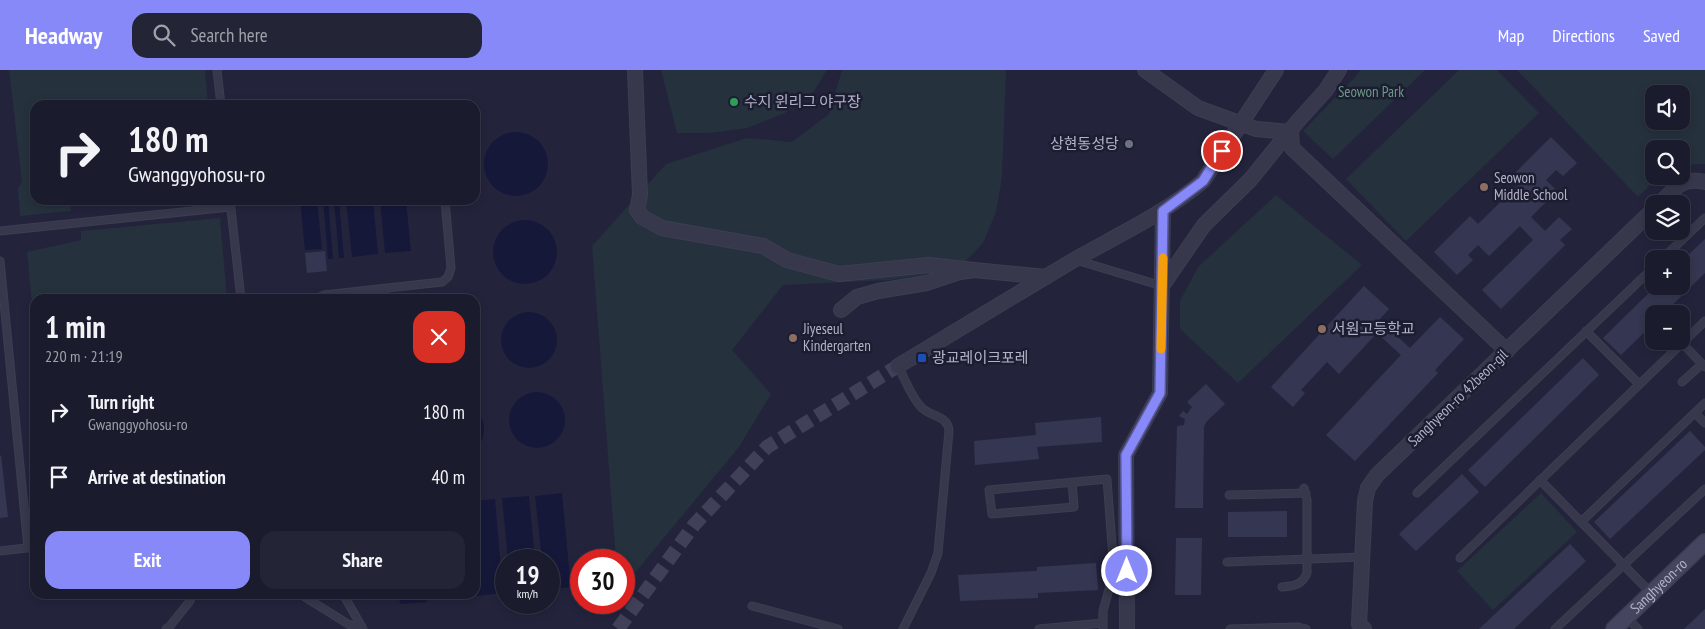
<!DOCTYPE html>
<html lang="en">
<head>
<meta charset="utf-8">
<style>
  :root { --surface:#1a1b2d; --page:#232435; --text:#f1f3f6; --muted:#9fa1aa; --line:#383949; --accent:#8789f8 }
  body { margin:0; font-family:"PT Sans Narrow","Noto Sans KR",sans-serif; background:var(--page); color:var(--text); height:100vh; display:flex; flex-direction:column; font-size:19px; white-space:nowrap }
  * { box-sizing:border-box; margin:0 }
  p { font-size:16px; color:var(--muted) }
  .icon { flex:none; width:28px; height:28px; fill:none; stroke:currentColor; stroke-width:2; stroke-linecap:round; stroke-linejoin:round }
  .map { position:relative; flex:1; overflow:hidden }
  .details { position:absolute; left:30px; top:224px; width:450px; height:305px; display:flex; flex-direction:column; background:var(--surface); border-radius:15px; box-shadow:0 2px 8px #0003,0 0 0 1px var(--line) }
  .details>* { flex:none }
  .hud { position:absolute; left:30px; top:30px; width:450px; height:105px; border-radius:15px; box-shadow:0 2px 8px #0003,0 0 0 1px var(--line); background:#1a1b2d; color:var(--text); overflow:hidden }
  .tools { position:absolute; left:1645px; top:15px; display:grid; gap:10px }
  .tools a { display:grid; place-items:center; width:45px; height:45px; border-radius:10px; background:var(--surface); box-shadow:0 2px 8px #0003,0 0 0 1px var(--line); font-size:25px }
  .speed { position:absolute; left:495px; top:479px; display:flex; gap:10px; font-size:25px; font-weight:700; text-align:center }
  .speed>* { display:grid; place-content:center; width:65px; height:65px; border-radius:50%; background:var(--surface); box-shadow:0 2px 8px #0003,0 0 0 1px var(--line); line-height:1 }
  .speed small { font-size:12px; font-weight:400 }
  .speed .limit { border:8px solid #d22; background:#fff; color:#111 }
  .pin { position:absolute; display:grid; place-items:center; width:42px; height:42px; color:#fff; margin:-21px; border:2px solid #fff; border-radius:50%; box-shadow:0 1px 5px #0007 }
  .me { position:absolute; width:55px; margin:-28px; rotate:0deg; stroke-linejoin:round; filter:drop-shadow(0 0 4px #0008) }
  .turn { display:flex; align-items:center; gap:18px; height:105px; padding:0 15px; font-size:22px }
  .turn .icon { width:65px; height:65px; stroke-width:2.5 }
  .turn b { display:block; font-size:35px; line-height:42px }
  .round { display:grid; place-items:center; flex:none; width:52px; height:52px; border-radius:15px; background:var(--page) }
  .head { display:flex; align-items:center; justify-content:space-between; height:85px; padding:0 15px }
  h1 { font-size:30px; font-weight:700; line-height:38px }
  .primary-button { display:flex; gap:10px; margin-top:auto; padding:10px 15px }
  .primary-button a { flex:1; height:58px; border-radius:15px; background:var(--accent); color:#fff; font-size:20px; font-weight:700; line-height:58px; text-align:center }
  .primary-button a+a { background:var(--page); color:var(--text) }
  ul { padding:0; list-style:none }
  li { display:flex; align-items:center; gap:15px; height:65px; padding:0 15px }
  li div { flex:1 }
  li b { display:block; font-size:19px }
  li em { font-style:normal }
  header { display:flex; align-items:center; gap:30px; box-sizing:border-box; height:70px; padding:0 25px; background:var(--accent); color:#fff }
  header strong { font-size:24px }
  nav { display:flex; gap:28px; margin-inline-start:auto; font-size:18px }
  .search { width:350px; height:45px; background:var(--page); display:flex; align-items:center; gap:12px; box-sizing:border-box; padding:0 18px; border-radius:15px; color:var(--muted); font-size:19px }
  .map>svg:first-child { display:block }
  .green { fill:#25313d; fill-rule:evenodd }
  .water { fill:#16183a }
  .building { fill:#353752 }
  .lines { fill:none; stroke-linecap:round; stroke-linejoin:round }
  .street-tunnel { stroke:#404158; stroke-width:14; stroke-dasharray:14 7; stroke-linecap:butt }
  .lane-casing { stroke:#3d3e52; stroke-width:9 }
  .street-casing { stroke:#3d3e52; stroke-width:16 }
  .secondary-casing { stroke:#3d3e52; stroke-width:18 }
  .lane { stroke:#37384c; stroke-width:7 }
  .street { stroke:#37384c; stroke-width:14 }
  .secondary { stroke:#45455f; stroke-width:15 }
  .route-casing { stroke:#5859a1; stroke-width:12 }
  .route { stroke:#8789f8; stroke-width:9 }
  .slow { stroke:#f59e0b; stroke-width:9 }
  .leisure-dot { fill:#2e9e5b; stroke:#1c1d31; stroke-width:2 }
  .worship-dot { fill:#6b7280; stroke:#1c1d31; stroke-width:2 }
  .education-dot { fill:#8d6e63; stroke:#1c1d31; stroke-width:2 }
  .transit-dot { fill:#1a4fb4; stroke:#1c1d31; stroke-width:2 }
  .labels { text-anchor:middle; stroke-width:5; stroke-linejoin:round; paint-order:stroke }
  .park-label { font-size:15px; fill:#699986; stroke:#1c1d31 }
  .poi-label { font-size:15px; fill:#b2b3c8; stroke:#1c1d31; text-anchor:start }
  .street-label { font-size:15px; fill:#b2b3c8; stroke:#1c1d31 }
</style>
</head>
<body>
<header>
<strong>Headway</strong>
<div class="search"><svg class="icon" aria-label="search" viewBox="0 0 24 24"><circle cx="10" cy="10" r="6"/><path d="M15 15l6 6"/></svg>Search here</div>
<nav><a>Map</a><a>Directions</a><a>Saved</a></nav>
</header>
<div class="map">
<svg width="1705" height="559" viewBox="0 0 1705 559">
  <rect width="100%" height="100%" fill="#23243c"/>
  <g class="green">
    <polygon points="9,0 205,0 208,35 35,35 35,130 70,130 71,141 20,146 18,119 22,111"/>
    <polygon points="661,0 827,0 814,21 785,43 747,58 710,63 677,63"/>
    <polygon points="842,0 1006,0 1002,107 996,142 983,173 963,194 931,204 890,210 783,215 732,280 771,324 739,377 624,516 624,490 616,490 592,176 666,94 747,68 792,72 829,44"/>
    <polygon points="1360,0 1425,0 1333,89 1303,61 1357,5"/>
    <polygon points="1459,0 1497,0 1539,43 1406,171 1346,109"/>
    <path d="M1517 0H1705V94L1681 95V79H1654V106H1659L1638 127ZM1654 24H1681V51H1654Z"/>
    <polygon points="1276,125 1362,195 1238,313 1180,259 1180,231 1198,197"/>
    <polygon points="220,148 227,229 35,229 35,264 27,182 81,170 81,161"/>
    <polygon points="1541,423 1577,462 1493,540 1457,501"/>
  </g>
  <g class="water">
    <circle cx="516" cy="94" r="32"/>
    <polygon points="300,130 317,130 322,179 305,180"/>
    <polygon points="323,130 328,130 333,189 328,189"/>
    <polygon points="334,130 339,130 344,188 339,188"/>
    <polygon points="346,130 373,130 378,184 352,187"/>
    <polygon points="380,130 406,130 411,181 385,183"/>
    <circle cx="525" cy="182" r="32"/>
    <circle cx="529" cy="270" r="28"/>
    <circle cx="537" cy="350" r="28"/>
    <path d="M475 338C487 351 487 367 475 381Z"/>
    <polygon points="562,423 571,517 549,519 549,490 542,490 535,426"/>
    <polygon points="529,426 535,490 508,490 502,428"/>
    <polygon points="495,429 503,523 477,526 475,431"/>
    <polygon points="399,524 426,524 427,532 400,534"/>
  </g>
  <g class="building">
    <polygon points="1551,67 1577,93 1563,106 1556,100 1546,110 1557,121 1531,147 1545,161 1559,147 1572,159 1560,170 1565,175 1501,239 1482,220 1533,170 1520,156 1489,186 1478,175 1468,185 1473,190 1457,205 1434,182 1470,146 1478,154 1519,114 1511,107"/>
    <polygon points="1705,169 1705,203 1663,244 1654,244 1654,253 1621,285 1603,268 1656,216 1681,216 1681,192"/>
    <polygon points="325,181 327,201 307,203 305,183"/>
    <polygon points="1364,216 1389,239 1379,250 1410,278 1440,247 1464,269 1435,300 1438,303 1355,391 1326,365 1401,285 1377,263 1339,304 1327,292 1301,320 1305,323 1293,337 1271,317"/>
    <polygon points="1583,288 1599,305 1485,417 1468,400"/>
    <polygon points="1206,314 1225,334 1206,352 1204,357 1203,438 1175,438 1177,356 1184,355 1185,349 1179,346 1183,341 1187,344 1192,337 1187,332"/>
    <polygon points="1101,347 1102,372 1037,377 1039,389 975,395 974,371 1036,365 1035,353"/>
    <polygon points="1690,361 1705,377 1705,380 1610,469 1594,452"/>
    <polygon points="1,385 8,447 0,448 0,386"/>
    <polygon points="1462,404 1479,422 1416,481 1399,464"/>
    <polygon points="1287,441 1287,467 1228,467 1228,442"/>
    <polygon points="1176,468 1202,468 1201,525 1175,525"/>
    <polygon points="1570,474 1586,491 1514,559 1479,559"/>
    <polygon points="1096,493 1098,520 1038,523 1038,528 960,531 958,505 1037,501 1037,497"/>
    <polygon points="1705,539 1705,559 1684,559"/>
  </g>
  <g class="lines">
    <polyline class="street-tunnel" points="618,559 694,455 767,377 898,296"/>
    <g class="lane-casing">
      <g id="lane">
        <polyline points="217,0 221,35"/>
        <polyline points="230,130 241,229"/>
        <polyline points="0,161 230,137"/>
        <polyline points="1662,189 1705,148"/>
        <polyline points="1076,190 1162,216"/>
        <polyline points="0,191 28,478"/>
        <polyline points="384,219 385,229"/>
        <polyline points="315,229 324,225 442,212 448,207 451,198 445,130"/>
        <polyline points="1586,261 1639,314"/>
        <polyline points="1682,273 1705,297"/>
        <path d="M898 296C905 309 911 327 921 337 930 347 948 345 949 361L938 483 931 503 903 559"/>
        <polyline points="1682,312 1702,294"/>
        <polyline points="1695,343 1705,353"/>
        <polyline points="1540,410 1651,523"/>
        <polyline points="1072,412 1074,437 992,444 989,420 1107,409 1114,501 1103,541 1103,559"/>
        <polyline points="1417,423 1654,197"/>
        <polyline points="1229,425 1306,423"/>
        <polyline points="1581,452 1705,333"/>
        <polyline points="0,481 35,477"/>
        <polyline points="1460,488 1705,251"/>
        <polyline points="1227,492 1362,487"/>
        <path d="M1282 517C1294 516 1302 515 1307 503V430L1304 418"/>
        <polyline points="300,524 348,554 360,559"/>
        <polyline points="343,524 363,559"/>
        <polyline points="752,536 838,559"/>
        <polyline points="1626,547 1638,559"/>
        <polyline points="166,559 170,556 190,531 193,524"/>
        <polyline points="1039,559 1103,553"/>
        <polyline points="1230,559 1298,557 1306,559"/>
        <polyline points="1555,559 1705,419"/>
      </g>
    </g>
    <g class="street-casing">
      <g id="street">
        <polyline points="635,0 640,125 637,140 642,147 662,158 763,176 787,190 839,204 929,195 974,200"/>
        <polyline points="1145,0 1198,38 1256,59 1291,62 1292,78 1507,281"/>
        <path d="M1660 134C1675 118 1681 107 1705 112"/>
        <polyline points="1162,216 1204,155 1250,110 1298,51 1326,20 1339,0"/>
        <polyline points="841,240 857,227 878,221 927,213 960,202 974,200 1046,207"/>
        <path d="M898 296C956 261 1015 225 1074 190 1118 165 1164 144 1203 111L1276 0"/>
        <polyline points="1127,559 1126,385 1160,323 1163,141"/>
        <polyline points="1364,559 1359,554 1365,431 1368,418 1377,405 1654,139"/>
      </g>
    </g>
    <g class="secondary-casing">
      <g id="secondary">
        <path id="s1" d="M1614 559 1705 472"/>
      </g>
    </g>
    <use href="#lane" class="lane"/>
    <use href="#street" class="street"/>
    <use href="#secondary" class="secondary"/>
  </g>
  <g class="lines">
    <g class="route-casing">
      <polyline id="route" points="1127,501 1126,385 1160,323 1163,141 1203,111 1222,81"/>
    </g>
    <use href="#route" class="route"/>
    <polyline class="slow" points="1161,279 1163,188"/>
  </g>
  <circle class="leisure-dot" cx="734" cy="32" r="5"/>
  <circle class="worship-dot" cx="1129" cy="74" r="5"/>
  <g class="education-dot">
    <circle cx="1484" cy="117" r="5"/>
    <circle cx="1322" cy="259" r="5"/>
    <circle cx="793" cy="268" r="5"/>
  </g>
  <rect class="transit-dot" x="917" y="283" width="10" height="10" rx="2.5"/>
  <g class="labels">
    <g class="park-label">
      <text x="1371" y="27">Seowon Park</text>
    </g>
    <g class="poi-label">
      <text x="744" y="37">수지 윈리그 야구장</text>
      <text x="1119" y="79" text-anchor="end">상현동성당</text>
      <text x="1494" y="113">Seowon<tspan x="1494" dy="17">Middle School</tspan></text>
      <text x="803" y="264">Jiyeseul<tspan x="803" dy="17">Kindergarten</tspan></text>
      <text x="1332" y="264">서원고등학교</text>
      <text x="932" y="293">광교레이크포레</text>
    </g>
    <g class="street-label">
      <text transform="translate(1458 328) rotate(-44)" y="5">Sanghyeon-ro 42beon-gil</text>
      <text dy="5" stroke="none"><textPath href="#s1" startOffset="62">Sanghyeon-ro</textPath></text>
    </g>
  </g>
</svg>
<div class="tools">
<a><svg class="icon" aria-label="sound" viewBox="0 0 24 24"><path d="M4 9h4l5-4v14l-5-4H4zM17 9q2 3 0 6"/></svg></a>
<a><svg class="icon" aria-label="search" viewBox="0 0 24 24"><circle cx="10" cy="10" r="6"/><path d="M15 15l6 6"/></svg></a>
<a><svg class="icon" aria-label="layers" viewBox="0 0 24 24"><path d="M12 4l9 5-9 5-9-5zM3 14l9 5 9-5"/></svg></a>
<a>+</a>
<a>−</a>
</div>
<div class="speed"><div>19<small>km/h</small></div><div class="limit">30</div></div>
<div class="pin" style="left:1222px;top:81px;background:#d93025"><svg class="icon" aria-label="arrive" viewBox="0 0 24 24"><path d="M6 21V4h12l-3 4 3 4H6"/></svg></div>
<svg class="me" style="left:1127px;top:501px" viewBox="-20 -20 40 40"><circle r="17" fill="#8789f8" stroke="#fff" stroke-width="3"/><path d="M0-11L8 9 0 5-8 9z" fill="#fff"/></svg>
<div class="hud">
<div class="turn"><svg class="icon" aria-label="right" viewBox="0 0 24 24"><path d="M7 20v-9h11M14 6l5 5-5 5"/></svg><div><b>180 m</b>Gwanggyohosu-ro</div></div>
</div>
<section class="details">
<div class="head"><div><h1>1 min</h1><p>220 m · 21:19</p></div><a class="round" style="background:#d93025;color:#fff"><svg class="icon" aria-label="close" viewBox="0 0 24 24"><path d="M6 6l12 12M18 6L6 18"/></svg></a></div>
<ul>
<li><svg class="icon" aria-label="right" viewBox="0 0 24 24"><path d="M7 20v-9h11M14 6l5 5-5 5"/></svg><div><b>Turn right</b><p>Gwanggyohosu-ro</p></div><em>180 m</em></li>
<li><svg class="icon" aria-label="arrive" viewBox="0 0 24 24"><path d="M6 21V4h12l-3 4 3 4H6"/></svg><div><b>Arrive at destination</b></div><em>40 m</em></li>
</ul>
<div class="primary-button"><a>Exit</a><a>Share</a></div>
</section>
</div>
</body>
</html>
